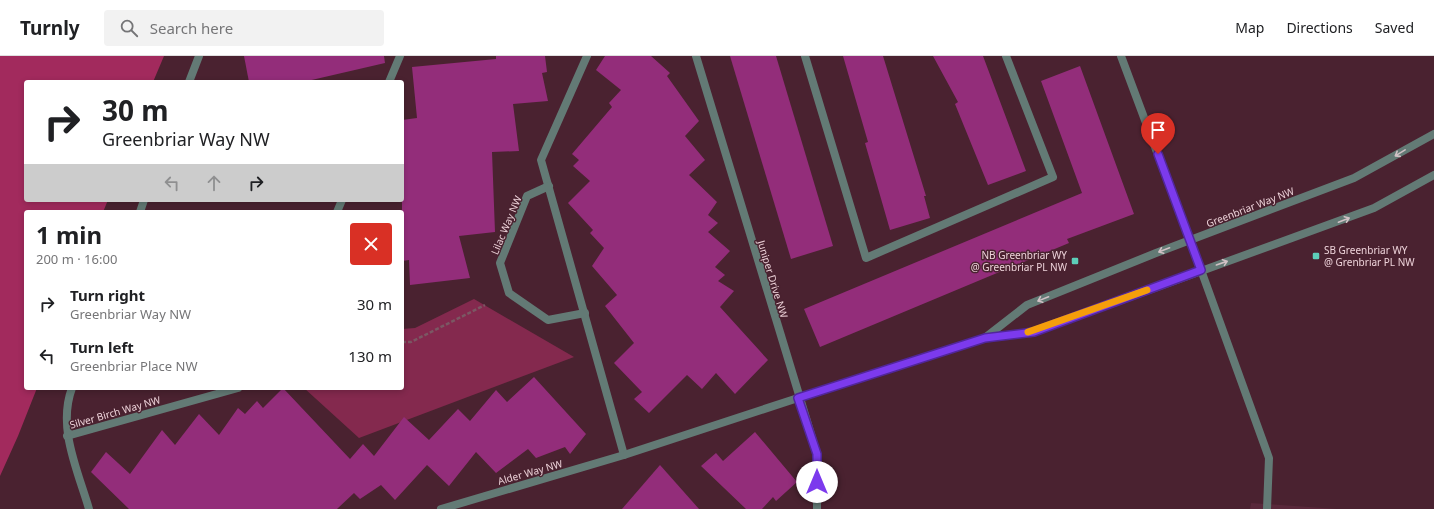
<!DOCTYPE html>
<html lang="en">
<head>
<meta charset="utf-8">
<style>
  :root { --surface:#fff; --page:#f2f2f2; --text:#202124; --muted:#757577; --line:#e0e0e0 }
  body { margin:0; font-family:"Noto Sans",sans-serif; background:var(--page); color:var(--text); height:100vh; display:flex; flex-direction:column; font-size:15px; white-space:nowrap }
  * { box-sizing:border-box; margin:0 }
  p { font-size:13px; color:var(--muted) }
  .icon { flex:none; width:22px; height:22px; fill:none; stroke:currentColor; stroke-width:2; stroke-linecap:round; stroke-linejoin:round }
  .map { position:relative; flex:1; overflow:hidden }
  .drawer { position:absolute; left:24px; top:154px; width:380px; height:180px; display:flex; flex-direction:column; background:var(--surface); border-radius:4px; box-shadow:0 2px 6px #0003 }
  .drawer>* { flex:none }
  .guide { position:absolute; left:24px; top:24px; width:380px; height:122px; border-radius:4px; box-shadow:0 2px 6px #0003; background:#fff; color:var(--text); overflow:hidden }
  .pin { position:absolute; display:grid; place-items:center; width:34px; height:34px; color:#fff; margin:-41px -17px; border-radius:50% 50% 50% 0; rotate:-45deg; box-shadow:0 0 4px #0007 }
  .pin .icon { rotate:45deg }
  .me { position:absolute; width:44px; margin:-22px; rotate:0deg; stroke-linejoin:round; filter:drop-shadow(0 0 3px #0008) }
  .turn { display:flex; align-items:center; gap:14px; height:84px; padding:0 12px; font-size:18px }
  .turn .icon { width:52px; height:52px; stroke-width:2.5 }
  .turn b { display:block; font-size:28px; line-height:34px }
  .lanes { display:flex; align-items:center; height:38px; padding:0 12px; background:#0003; justify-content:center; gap:20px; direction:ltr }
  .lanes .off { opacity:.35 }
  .round { display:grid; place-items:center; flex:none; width:42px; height:42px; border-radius:4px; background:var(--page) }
  .summary { display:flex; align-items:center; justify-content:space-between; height:68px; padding:0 12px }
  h1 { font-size:24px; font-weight:700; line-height:30px }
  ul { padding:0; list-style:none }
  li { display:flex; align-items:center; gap:12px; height:52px; padding:0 12px }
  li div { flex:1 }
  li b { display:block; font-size:15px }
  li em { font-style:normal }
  header { display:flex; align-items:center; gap:24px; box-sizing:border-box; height:56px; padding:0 20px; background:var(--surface); border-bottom:1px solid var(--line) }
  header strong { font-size:19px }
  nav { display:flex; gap:22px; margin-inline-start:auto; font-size:14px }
  .search { width:280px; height:36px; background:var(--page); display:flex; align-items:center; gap:10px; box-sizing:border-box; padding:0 14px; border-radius:4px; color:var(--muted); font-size:15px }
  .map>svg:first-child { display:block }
  .built { fill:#59293b }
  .green { fill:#84294e }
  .forest { fill:#a22a5d }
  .building { fill:#932d7a }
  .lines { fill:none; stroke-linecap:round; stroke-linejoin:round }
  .path { stroke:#7b5763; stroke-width:2.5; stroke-dasharray:4 2; stroke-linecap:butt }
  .lane { stroke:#637a75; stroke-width:8 }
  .street { stroke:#637a75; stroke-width:8 }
  .oneway { stroke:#d1c0c5 }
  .route-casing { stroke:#51269a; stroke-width:10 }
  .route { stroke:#7c3aed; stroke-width:7 }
  .slow { stroke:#f59e0b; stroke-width:7 }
  .poi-dot { fill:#5dceb9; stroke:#4a2230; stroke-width:1.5 }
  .labels { text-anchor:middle; stroke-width:3; stroke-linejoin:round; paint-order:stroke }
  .street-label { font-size:10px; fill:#edd2d9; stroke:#4a2230 }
  .poi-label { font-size:10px; fill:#edd2d9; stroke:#4a2230; text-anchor:start }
</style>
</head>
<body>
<header>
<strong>Turnly</strong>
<div class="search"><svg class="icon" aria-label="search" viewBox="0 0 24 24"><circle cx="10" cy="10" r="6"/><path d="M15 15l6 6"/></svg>Search here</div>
<nav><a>Map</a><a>Directions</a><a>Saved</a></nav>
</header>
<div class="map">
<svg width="1434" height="453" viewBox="0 0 1434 453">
  <rect width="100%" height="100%" fill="#4a2230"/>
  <polygon class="built" points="1251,447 1337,453 1250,453"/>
  <polygon class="green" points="474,243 574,301 359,382 304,332 402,332 402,273 415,272"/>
  <polygon class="forest" points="0,0 164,0 153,26 26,26 26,144 108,144 103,156 26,156 26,332 37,332 18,380 0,420"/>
  <g class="building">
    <polygon points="244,0 384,0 385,7 303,26 249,26"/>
    <polygon points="496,0 545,0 547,16 542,17 548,45 513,48 519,95 492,96 495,176 459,180 470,222 410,229 409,204 402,205 402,64 417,62 412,11 496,3"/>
    <polygon points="605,0 651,0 670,17 667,20 699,65 685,80 705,104 689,119 717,146 708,159 718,167 708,176 730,195 715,211 725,219 718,225 734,235 720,251 768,304 735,338 716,317 702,333 687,319 649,357 634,343 642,336 614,307 634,287 605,250 617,239 592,210 604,192 590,177 593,174 568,147 590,125 573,110 579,104 572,98 612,51 609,47 621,34 596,14"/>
    <polygon points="730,0 776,0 833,190 791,203"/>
    <polygon points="843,0 883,0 926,140 924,140 930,162 890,174 865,87 868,86"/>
    <polygon points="933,0 983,0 1026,115 988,129 955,48 958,46"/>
    <polygon points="1080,10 1134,158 1067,183 1069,187 820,291 804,253 1082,137 1041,25"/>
    <polygon points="534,321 586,378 570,398 565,391 536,402 528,393 496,417 476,396 449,430 427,409 395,444 381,429 360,443 354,437 337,453 129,453 91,416 106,396 130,418 162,374 175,389 199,358 219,379 238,352 245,358 257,345 263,352 283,332 350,403 363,388 374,400 404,361 429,384 458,353 470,365 496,334 507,346"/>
    <polygon points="755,376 797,426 776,445 773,441 762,453 746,453 701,410 716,397 723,405"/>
    <polygon points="660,409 699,453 622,453"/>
  </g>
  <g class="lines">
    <polyline class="path" points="402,286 411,286 485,249"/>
    <g class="lane">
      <polyline points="587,0 541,104 624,399"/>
      <polyline points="805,0 866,202 1053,121 1006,0"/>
      <polyline points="189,26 199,0"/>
      <polyline points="389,26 400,0"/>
      <polyline points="549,130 527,140 500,207 509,237 548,264 585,257"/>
      <polyline points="140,156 144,144"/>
      <polyline points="337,156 342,144"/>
      <polyline points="1201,214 1269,402 1267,453"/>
      <path d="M72 332C57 372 78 415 89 453"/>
      <polyline points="67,380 238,332"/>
      <polyline points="441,453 624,399 798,342"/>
    </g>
    <g class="street">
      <polyline points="696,0 817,398 817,453"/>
      <polyline points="1121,0 1201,214"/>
      <polyline points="986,281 1027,249 1156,197 1354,122 1434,78"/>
      <polyline points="798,342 985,282 1034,276 1374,152 1434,119"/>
    </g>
  </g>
  <defs><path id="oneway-shaft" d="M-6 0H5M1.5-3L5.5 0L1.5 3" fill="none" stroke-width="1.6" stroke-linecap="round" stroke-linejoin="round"/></defs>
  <g class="oneway">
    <use href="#oneway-shaft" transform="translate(1400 97) rotate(149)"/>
    <use href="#oneway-shaft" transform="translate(1344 164) rotate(-21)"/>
    <use href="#oneway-shaft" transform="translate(1164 194) rotate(159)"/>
    <use href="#oneway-shaft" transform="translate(1222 207) rotate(-19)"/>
    <use href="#oneway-shaft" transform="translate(1043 243) rotate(158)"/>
  </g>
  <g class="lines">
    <g class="route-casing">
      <polyline id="route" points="817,426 817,398 798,342 985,282 1034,276 1201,214 1158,98"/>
    </g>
    <use href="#route" class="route"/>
    <polyline class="slow" points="1028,276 1147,234"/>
  </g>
  <g class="poi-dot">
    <rect x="1312" y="196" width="8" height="8" rx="2"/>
    <rect x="1071" y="201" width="8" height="8" rx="2"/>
  </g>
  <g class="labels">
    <g class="street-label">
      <text transform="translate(1250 151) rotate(-21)" y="4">Greenbriar Way NW</text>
      <text transform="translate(506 169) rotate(-67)" y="4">Lilac Way NW</text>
      <text transform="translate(773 223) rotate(73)" y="4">Juniper Drive NW</text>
      <text transform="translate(115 356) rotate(-16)" y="4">Silver Birch Way NW</text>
      <text transform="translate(530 416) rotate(-16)" y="4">Alder Way NW</text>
    </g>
    <g class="poi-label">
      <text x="1324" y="198">SB Greenbriar WY<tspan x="1324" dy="12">@ Grenbriar PL NW</tspan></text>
      <text x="1067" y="203" text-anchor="end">NB Greenbriar WY<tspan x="1067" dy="12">@ Greenbriar PL NW</tspan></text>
    </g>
  </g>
</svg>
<div class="pin" style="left:1158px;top:98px;background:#d93025"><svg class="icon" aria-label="arrive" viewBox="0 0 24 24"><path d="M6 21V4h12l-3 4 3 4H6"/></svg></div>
<svg class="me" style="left:817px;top:426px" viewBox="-20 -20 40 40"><circle r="19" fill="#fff"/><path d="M0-13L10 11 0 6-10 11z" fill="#7c3aed"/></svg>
<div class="guide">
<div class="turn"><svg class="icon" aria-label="right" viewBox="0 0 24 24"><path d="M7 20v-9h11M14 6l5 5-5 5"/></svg><div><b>30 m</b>Greenbriar Way NW</div></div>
<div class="lanes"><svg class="icon off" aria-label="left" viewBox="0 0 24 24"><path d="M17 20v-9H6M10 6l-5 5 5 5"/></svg><svg class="icon off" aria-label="ahead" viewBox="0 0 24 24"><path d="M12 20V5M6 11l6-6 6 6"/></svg><svg class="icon" aria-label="right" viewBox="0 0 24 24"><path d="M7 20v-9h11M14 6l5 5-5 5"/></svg></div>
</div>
<section class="drawer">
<div class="summary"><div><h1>1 min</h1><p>200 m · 16:00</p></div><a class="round" style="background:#d93025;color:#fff"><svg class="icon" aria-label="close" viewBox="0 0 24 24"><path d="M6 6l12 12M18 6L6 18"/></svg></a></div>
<ul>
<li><svg class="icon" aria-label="right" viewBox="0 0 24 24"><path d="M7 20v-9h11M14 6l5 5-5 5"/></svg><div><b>Turn right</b><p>Greenbriar Way NW</p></div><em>30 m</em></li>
<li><svg class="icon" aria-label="left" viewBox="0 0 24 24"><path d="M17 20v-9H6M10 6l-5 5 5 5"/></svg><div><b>Turn left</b><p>Greenbriar Place NW</p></div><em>130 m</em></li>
</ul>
</section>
</div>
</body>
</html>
